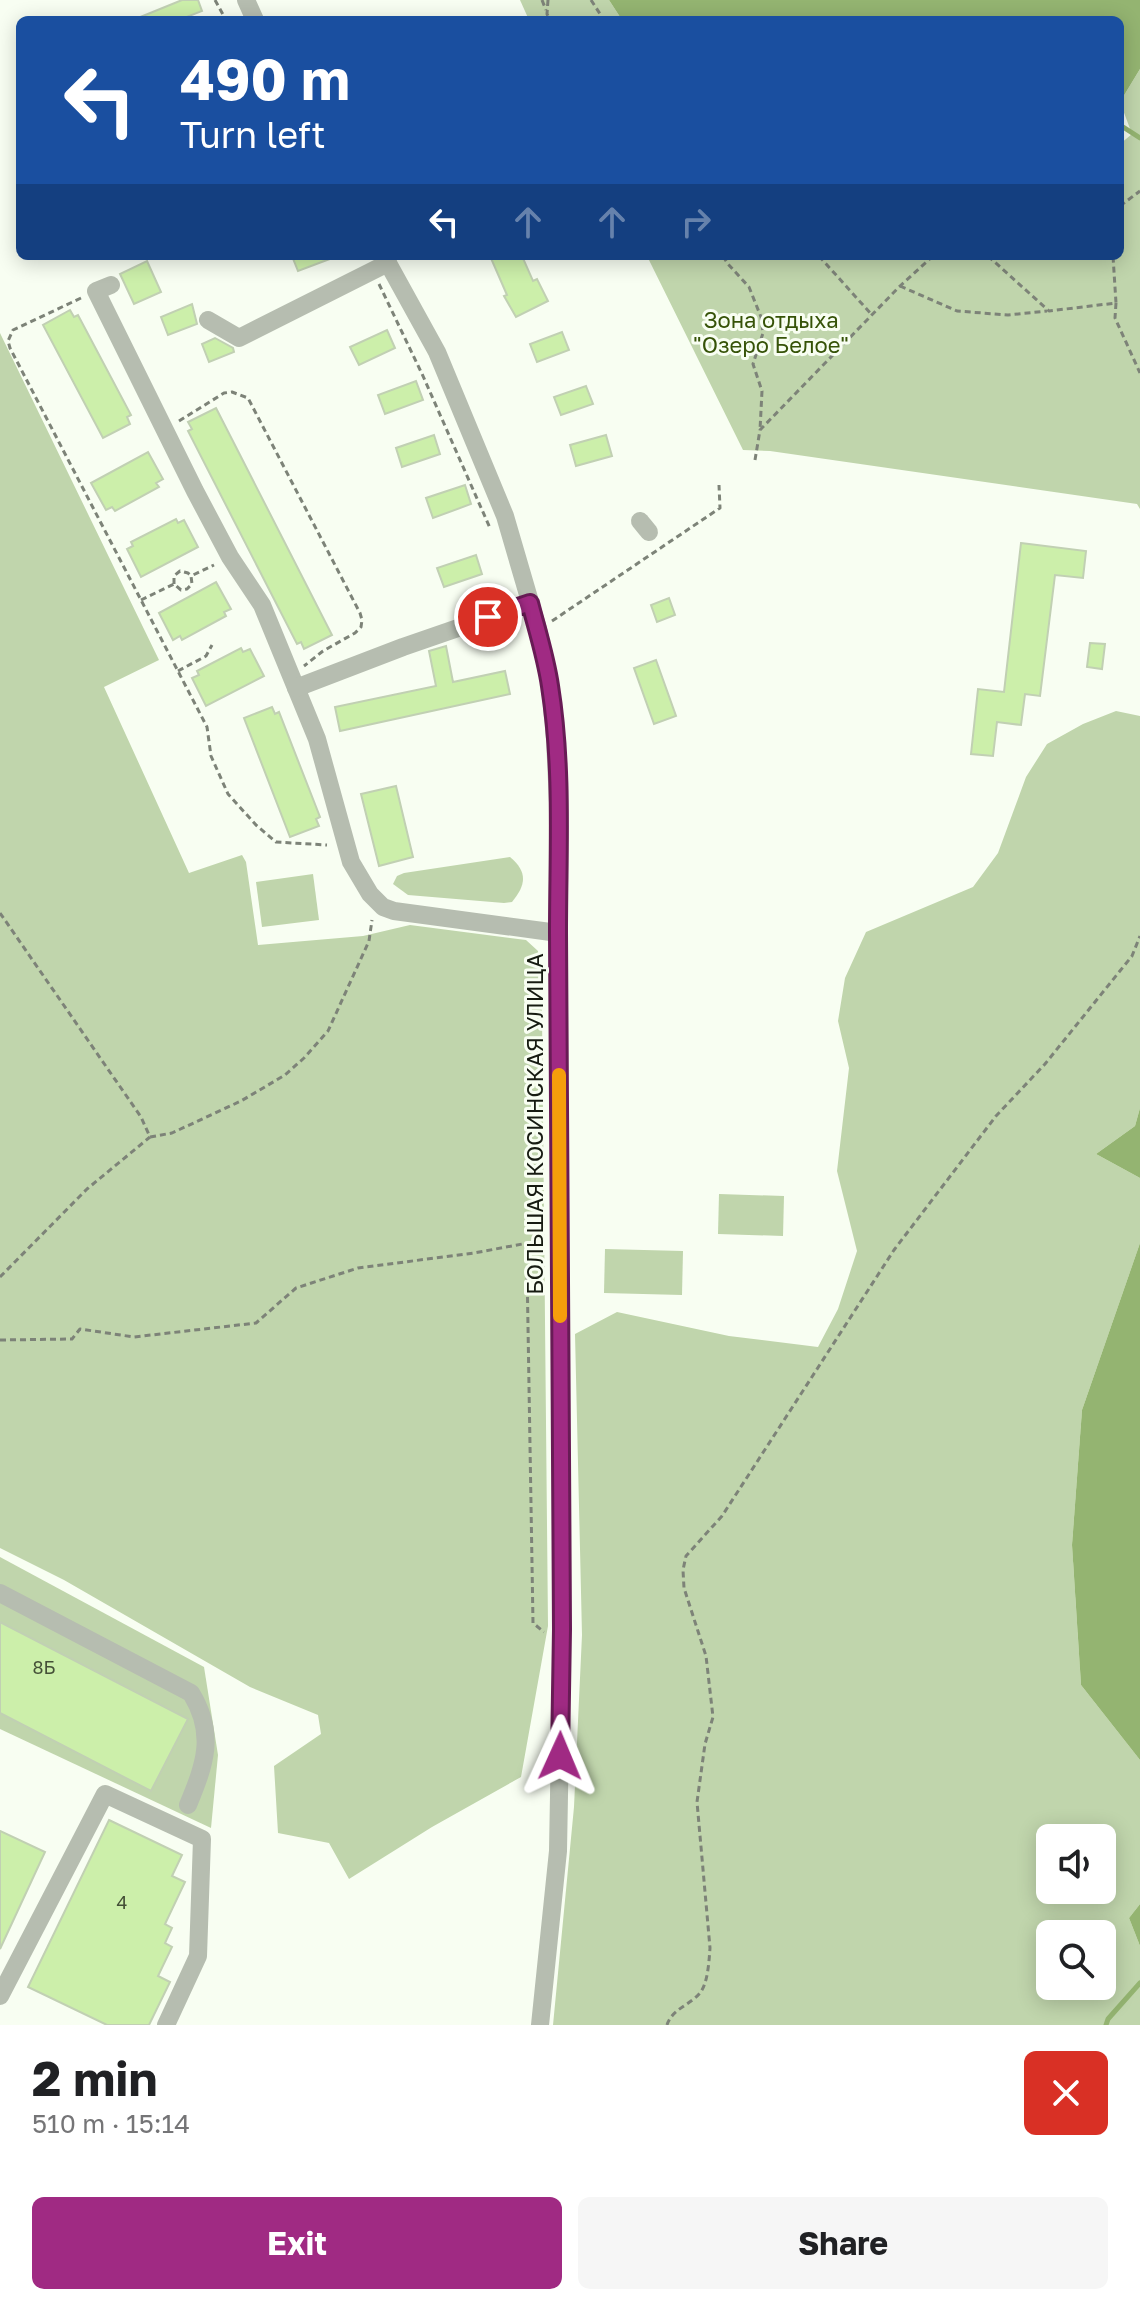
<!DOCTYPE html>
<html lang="en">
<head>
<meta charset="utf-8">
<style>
  :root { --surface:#fff; --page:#f6f6f6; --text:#202124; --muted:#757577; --accent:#a02a83 }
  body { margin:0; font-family:"Golos Text",sans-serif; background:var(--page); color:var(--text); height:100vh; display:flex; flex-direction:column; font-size:30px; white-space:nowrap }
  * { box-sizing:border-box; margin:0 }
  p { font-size:26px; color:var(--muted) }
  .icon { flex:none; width:44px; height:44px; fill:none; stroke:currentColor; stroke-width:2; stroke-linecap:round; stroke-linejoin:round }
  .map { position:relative; height:2025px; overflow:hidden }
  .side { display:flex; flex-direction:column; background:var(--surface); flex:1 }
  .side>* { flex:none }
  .banner { position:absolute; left:16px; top:16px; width:1108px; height:244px; border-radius:12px; box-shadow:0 4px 20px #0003; background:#1a4fa0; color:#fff; overflow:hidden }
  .controls { position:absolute; left:1036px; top:1824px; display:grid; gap:16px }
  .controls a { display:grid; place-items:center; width:80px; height:80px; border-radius:12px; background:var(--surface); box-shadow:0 4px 20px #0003; font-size:40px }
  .pin { position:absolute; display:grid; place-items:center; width:68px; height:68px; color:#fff; margin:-34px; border:4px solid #fff; border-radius:50%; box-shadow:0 2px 8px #0007 }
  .me { position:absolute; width:88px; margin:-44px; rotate:1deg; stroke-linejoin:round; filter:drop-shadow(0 0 6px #0008) }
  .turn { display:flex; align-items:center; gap:28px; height:168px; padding:0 32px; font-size:36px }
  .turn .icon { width:104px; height:104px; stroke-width:2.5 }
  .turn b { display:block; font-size:56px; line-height:68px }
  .lanes { display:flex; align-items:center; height:76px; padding:0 32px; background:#0003; justify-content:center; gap:40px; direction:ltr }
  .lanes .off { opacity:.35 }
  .round { display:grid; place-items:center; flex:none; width:84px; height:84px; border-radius:12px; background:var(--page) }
  .head { display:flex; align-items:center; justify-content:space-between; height:136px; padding:0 32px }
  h1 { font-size:48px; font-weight:700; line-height:60px }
  .primary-button { display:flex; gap:16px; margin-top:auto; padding:16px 32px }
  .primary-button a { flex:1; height:92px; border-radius:12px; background:var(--accent); color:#fff; font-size:32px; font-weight:700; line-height:92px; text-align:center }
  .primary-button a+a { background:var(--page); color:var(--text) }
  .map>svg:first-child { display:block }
  .green { fill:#c0d5ac; fill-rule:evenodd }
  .water { fill:#94b471 }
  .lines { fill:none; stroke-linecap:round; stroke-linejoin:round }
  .stream { stroke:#94b471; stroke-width:5 }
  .building { fill:#ccefaa; stroke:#c1d0b3; stroke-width:2 }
  .path { stroke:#7d8378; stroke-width:3; stroke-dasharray:6 4; stroke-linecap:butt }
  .minor { stroke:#b6bdb0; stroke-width:18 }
  .route-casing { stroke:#681b55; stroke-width:20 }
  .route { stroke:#a02a83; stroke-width:14 }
  .slow { stroke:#f59e0b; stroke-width:14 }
  .labels { text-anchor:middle; stroke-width:6; stroke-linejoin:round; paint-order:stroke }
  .number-label { font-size:18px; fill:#445037 }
  .park-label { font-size:22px; fill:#365308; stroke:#f8fef2 }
  .street-label { font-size:22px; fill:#161b11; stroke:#f8fef2 }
</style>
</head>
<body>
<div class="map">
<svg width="1140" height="2025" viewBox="0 0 1140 2025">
  <rect width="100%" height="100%" fill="#f8fef2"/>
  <g class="green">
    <polygon points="520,0 609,0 622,20 529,20"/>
    <polygon points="1140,69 1140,509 1137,504 770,451 743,450 647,256 1120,256 1120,144 1132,134 1120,102"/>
    <polygon points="0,333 159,660 104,687 189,873 242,855 246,862 258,945 363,936 410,925 526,940 538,951 542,1014 548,1626 521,1777 432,1827 349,1879 329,1843 278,1833 274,1766 321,1734 318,1715 250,1687 64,1580 0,1548"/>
    <path d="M1116 711 1140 716V1108L1135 1126 1096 1154 1140 1178V1243L1082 1410 1072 1545 1081 1685 1140 1760V1904L1129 1918 1140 1946V2025H553L574 1807 582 1635 575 1334 617 1312 729 1336 818 1347 838 1309 857 1251 837 1171 849 1068 838 1021 845 978 866 932 973 887 998 853 1026 777 1047 744 1083 724ZM1050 1838H1102V1890H1050ZM1050 1934H1102V1986H1050Z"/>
    <path d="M510 857C528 872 526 885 512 902L504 903 408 895 393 884 397 876 404 873Z"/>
    <polygon points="313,874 319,920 262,927 256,882"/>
    <polygon points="719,1194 784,1196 783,1236 718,1234"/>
    <polygon points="605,1249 683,1251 682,1295 604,1293"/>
    <polygon points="0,1557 204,1667 218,1755 211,1828 0,1729"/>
  </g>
  <g class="water">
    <polygon points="609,0 1140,0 1140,69 1120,102 1120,20 622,20"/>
    <polygon points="1140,1108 1140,1178 1096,1154 1135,1126"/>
    <polygon points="1140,1243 1140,1760 1081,1685 1072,1545 1082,1410"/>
    <polygon points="1140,1904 1140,1946 1129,1918"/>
  </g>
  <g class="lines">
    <g class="stream">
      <polyline points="1120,125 1140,138"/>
      <polyline points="1106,2025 1108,2019 1140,1983"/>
    </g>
  </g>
  <g class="building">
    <polygon points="182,0 198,0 202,11 179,20 133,20"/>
    <polygon points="292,256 335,256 335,257 298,271"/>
    <polygon points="490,256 522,256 533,281 537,279 548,301 516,317 504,296 507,295"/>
    <polygon points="147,261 161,292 134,304 120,274"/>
    <polygon points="192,304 197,324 168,335 161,317"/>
    <polygon points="70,310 74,317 78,315 131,415 127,417 130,424 103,438 43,325"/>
    <polygon points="387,330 395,348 359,365 350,347"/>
    <polygon points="562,332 569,350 537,362 530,344"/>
    <polygon points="215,338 233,348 234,352 209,362 202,344"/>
    <polygon points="416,381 423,400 385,414 378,395"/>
    <polygon points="586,386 593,404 561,415 554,397"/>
    <polygon points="216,408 332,635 304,649 301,642 297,644 188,431 192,429 188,422"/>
    <polygon points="434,435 440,454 402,467 396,448"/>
    <polygon points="606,435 612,456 576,466 570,445"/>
    <polygon points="148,452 163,479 156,483 159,487 115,511 112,507 106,510 91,483"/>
    <polygon points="465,485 471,504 433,518 426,498"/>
    <polygon points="176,519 178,523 184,520 198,547 141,577 127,549 133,546 131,542"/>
    <polygon points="1021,543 1086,551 1083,578 1055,575 1040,696 1025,694 1021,725 997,722 993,756 971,754 978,689 1004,692"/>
    <polygon points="476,555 482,574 444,587 437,568"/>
    <polygon points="216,582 231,609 224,612 226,616 182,640 180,636 173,640 159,613"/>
    <polygon points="669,598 675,615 657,622 651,605"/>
    <polygon points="1090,643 1105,644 1102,669 1087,667"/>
    <polygon points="446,646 453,682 505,671 510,694 340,731 335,707 436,686 429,651"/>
    <polygon points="241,648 243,652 250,649 264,676 206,706 192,678 199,675 197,671"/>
    <polygon points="656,660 676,716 654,724 634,668"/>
    <polygon points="272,707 275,714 279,712 320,817 316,819 319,826 290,837 244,718"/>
    <polygon points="396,786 413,857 379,866 361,794"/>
    <polygon points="0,1622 188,1719 151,1791 0,1713"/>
    <polygon points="109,1820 182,1855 172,1876 185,1882 165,1924 172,1928 165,1943 172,1947 158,1976 170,1982 149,2025 107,2025 28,1987"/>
    <polygon points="0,1831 45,1852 0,1949"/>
  </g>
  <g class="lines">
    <g class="path">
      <polyline points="215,0 226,20"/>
      <polyline points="542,0 546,10"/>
      <polyline points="548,0 547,14 550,20"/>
      <polyline points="591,0 604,20"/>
      <polyline points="1120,206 1140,191"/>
      <polyline points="723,256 728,264 749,287 761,317 763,333 753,364 762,391 760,430"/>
      <polyline points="819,256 872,315"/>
      <polyline points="988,256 1049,311 1116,303 1113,256"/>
      <polyline points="379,284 423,376 490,528"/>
      <polyline points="900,286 957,311 1008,315 1047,311"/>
      <polyline points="81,298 13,330 8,341 10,348 207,727 211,756 228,794 256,825 276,842 327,845"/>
      <polyline points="1116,303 1115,318 1140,373"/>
      <polyline points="179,421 224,393 232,392 248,398 360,613 362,620 361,627 355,633 323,651 304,666"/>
      <polyline points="755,460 760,430 900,286 933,256"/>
      <polyline points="174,584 174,576 180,571 188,573 191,576"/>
      <polyline points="141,600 174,584 181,590 187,589 192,584 191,576 214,565"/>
      <polyline points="552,621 720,508 719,485"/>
      <polyline points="178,671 206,656 212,645"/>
      <polyline points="0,913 141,1117 150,1137 172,1133 241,1101 285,1075 304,1058 328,1031 369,941 372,920"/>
      <polyline points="527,1267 533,1623 544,1632"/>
      <polyline points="0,1277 87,1189 150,1137"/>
      <polyline points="0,1340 72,1339 80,1329 134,1337 256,1323 296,1288 358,1268 474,1253 544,1240"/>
      <path d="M667 2025C672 2009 690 2005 700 1993 708 1983 709 1961 710 1948L697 1802 705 1744 713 1717 706 1656 684 1588 683 1570 686 1556 722 1516 894 1250 996 1116 1045 1064 1132 956 1140 936"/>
    </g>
    <g class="minor">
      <polyline points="246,0 255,20"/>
      <polyline points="384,256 437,352 505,516 538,629 550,686 555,739 559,824 558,933 562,1629 558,1851 540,2025"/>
      <polyline points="111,285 96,291 195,491 230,557 262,605 317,739 351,862 370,894 383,907 394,911 558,933"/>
      <polyline points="208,320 239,338 388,263"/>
      <polyline points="640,521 649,532"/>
      <polyline points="296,688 403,647 530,603"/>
      <path d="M0 1593 191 1693C216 1734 205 1764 188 1805"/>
      <polyline points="0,1996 105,1794 202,1839 198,1956 166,2025"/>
    </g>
  </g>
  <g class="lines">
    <g class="route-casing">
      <path id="route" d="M488 617 530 603C537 630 546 658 550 686 563 768 558 851 558 933L562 1629 560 1756"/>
    </g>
    <use href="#route" class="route"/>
    <polyline class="slow" points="559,1075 560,1316"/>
  </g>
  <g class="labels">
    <g class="number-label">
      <text x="44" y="1674">8Б</text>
      <text x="122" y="1909">4</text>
    </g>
    <g class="park-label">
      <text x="771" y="328">Зона отдыха<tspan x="771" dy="25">"Озеро Белое"</tspan></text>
    </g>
    <g class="street-label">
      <text transform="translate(535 1124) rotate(-90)" y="8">БОЛЬШАЯ КОСИНСКАЯ УЛИЦА</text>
    </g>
  </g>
</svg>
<div class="controls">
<a><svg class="icon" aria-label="sound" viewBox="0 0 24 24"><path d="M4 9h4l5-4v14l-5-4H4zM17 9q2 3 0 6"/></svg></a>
<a><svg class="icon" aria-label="search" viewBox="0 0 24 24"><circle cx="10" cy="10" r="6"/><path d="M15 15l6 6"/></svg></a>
</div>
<div class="pin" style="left:488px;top:617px;background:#d93025"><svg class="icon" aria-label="arrive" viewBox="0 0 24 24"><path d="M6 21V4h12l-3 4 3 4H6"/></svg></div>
<svg class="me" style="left:560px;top:1756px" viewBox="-20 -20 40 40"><path d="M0-17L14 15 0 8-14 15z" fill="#a02a83" stroke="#fff" stroke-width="4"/></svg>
<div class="banner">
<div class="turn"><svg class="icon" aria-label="left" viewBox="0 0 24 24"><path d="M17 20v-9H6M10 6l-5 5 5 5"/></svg><div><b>490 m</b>Turn left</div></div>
<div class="lanes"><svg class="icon" aria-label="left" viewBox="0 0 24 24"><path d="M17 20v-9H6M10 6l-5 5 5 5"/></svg><svg class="icon off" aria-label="ahead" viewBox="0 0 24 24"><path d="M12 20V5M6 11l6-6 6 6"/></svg><svg class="icon off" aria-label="ahead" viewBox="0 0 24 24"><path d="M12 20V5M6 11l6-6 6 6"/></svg><svg class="icon off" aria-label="right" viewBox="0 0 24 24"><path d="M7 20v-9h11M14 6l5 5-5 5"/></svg></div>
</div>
</div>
<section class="side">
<div class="head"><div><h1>2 min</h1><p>510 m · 15:14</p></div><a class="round" style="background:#d93025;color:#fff"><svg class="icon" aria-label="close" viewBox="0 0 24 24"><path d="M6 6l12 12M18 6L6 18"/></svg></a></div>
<div class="primary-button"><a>Exit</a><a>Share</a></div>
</section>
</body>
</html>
